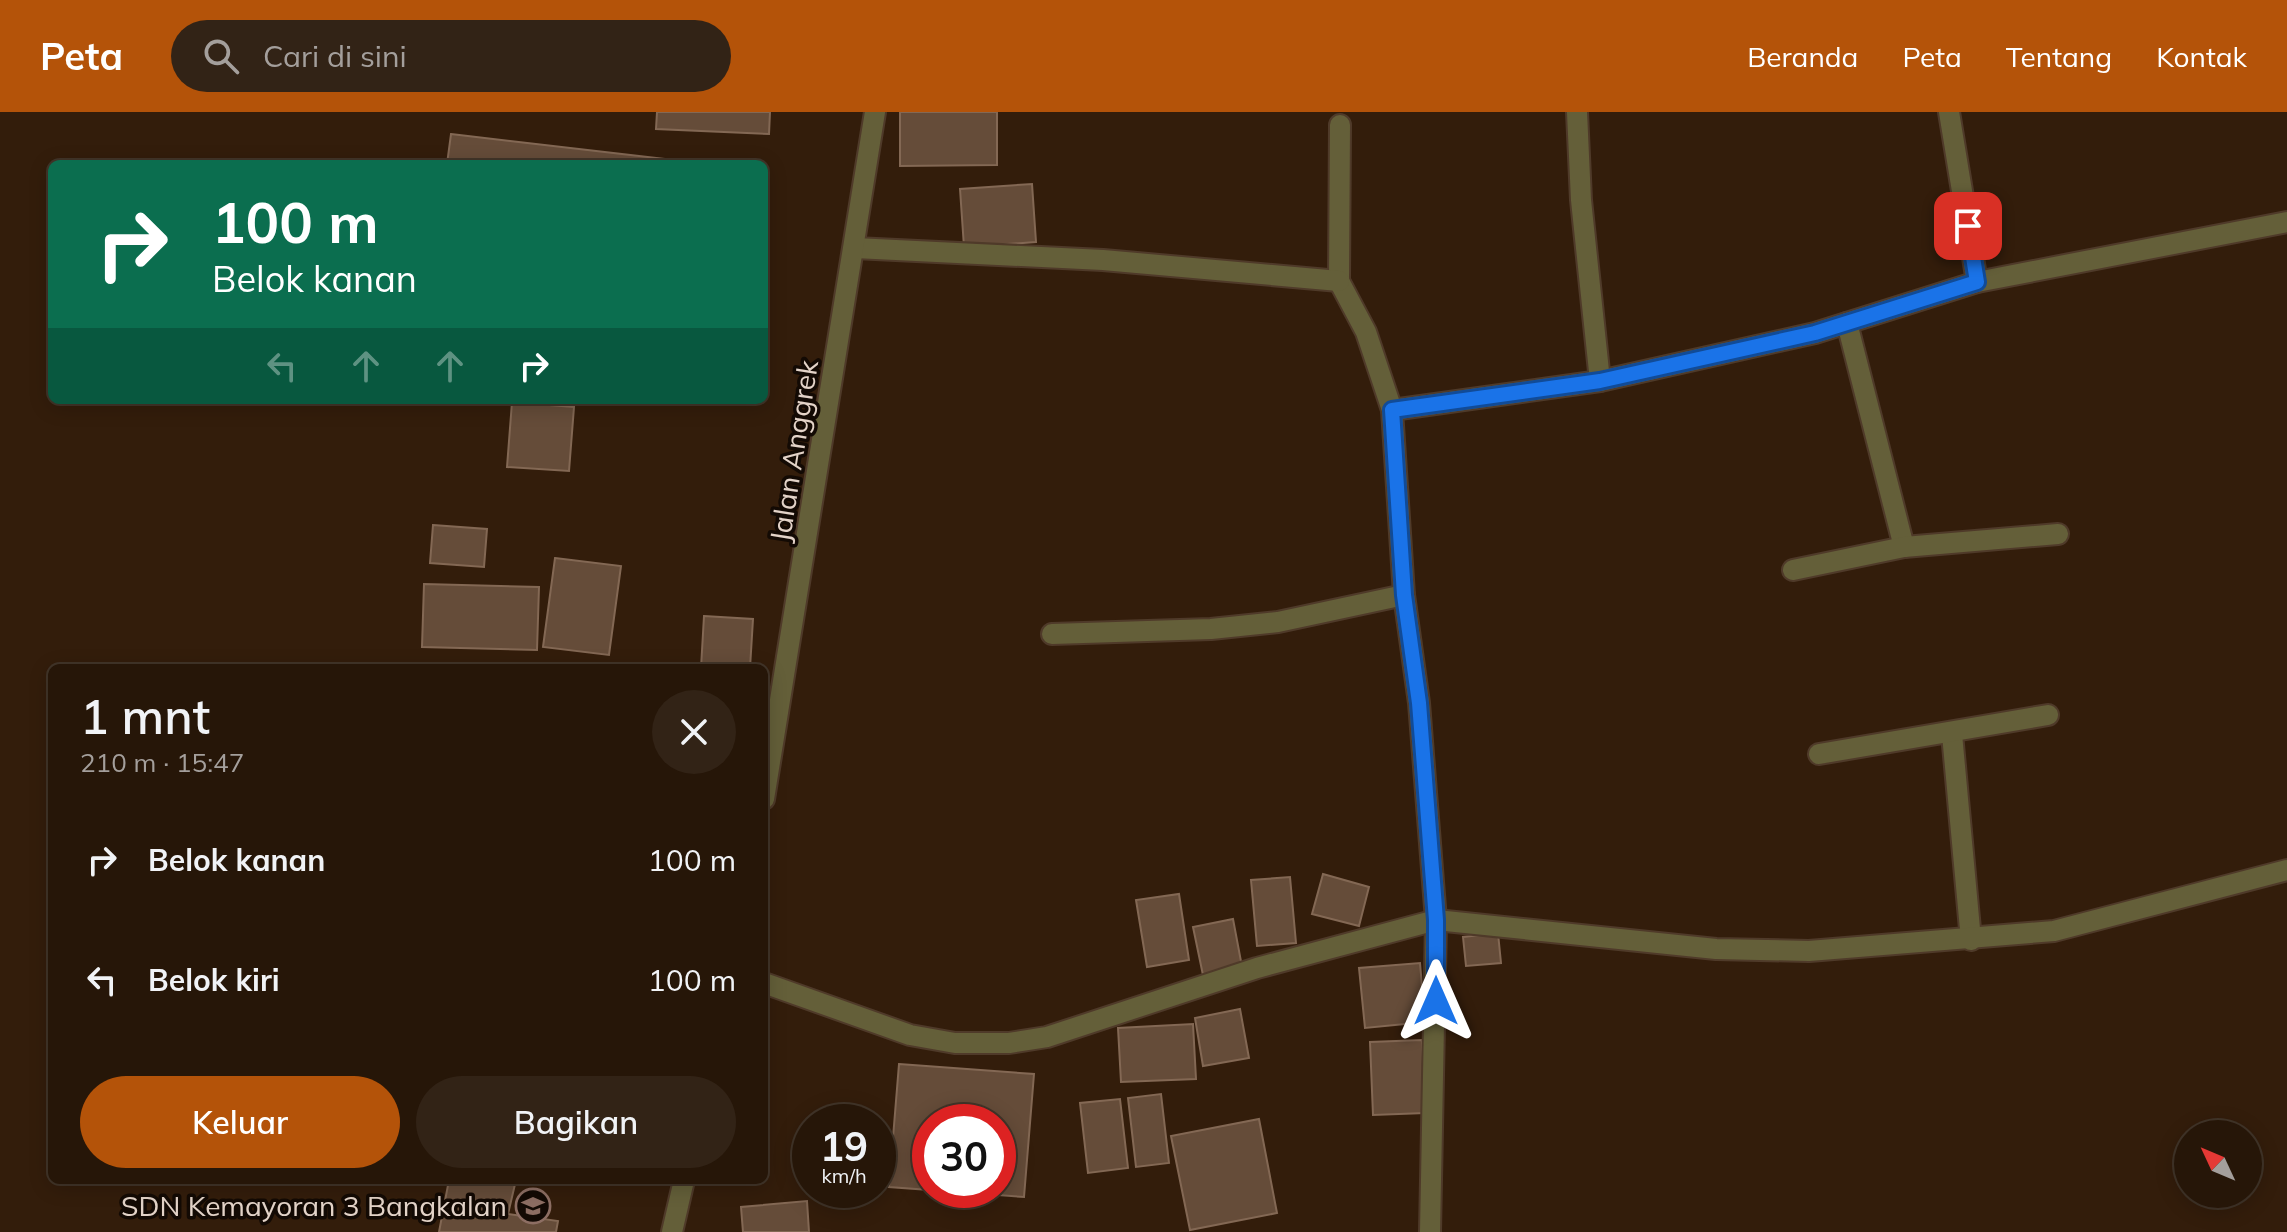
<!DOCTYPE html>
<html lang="id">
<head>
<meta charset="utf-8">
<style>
  :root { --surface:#261608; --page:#322316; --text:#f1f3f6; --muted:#a49f9c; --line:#423529; --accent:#b45309 }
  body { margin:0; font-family:Mulish,sans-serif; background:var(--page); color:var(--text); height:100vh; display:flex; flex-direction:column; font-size:30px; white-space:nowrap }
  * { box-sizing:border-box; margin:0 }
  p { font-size:26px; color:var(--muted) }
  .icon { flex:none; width:44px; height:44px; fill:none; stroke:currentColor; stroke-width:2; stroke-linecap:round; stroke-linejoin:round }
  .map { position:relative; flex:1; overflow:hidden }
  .side { position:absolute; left:48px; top:552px; width:720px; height:520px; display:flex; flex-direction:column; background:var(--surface); border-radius:12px; box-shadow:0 4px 20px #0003,0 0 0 2px var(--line) }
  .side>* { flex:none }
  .guide { position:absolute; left:48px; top:48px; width:720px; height:244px; border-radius:12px; box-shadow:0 4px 20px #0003,0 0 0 2px var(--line); background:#0b6e4f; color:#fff; overflow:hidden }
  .needle { width:52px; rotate:314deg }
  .buttons { position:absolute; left:2174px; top:1008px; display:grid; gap:16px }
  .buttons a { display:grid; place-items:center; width:88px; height:88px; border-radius:50%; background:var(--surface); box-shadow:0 4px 20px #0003,0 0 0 2px var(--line); font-size:40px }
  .speed { position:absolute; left:792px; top:992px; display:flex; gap:16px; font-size:40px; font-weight:700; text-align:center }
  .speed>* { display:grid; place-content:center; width:104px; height:104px; border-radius:50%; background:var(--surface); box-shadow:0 4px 20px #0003,0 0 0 2px var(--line); line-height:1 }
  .speed small { font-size:20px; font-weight:400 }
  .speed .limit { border:12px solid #d22; background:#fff; color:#111 }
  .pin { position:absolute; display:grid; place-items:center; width:68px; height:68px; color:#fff; margin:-34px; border-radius:16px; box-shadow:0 4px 12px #0006 }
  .me { position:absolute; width:88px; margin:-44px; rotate:0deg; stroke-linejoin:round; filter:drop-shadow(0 0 6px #0008) }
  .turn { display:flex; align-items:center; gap:28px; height:168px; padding:0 32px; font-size:36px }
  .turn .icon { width:104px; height:104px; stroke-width:2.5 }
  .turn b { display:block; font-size:56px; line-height:68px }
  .lanes { display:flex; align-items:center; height:76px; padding:0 32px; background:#0003; justify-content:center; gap:40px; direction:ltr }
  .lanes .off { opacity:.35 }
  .round { display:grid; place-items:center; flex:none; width:84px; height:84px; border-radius:42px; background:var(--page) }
  .overview { display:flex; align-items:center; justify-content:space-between; height:136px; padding:0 32px }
  h1 { font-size:48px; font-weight:600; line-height:60px }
  .cta { display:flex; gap:16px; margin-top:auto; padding:16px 32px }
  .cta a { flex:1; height:92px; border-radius:48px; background:var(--accent); color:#fff; font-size:32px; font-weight:600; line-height:92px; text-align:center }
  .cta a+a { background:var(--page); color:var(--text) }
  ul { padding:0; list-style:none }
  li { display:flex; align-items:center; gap:24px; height:120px; padding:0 32px }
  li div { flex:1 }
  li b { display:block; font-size:30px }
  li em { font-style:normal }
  header { display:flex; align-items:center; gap:48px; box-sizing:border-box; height:112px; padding:0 40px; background:var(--accent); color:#fff }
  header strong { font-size:38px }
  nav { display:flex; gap:44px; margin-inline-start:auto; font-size:28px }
  .search { width:560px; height:72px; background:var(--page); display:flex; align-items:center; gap:20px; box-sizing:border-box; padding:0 28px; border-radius:44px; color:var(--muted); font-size:30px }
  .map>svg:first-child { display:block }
  .building { fill:#654c39; stroke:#836854; stroke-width:2; fill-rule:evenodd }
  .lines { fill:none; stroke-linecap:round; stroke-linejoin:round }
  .minor-casing { stroke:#4f3a29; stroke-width:24 }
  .minor { stroke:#645f39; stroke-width:20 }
  .route-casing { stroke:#114b97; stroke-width:20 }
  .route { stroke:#1a73e8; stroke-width:14 }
  .labels { text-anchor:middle; stroke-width:7; stroke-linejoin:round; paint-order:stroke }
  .street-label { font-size:28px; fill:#e3d3c8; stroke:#130a04 }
  .poi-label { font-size:28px; fill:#e3d3c8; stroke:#130a04; text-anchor:end }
</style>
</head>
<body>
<header>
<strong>Peta</strong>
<div class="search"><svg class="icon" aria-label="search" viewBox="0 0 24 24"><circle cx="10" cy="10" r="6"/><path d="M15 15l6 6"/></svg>Cari di sini</div>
<nav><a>Beranda</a><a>Peta</a><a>Tentang</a><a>Kontak</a></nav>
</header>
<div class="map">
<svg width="2287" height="1120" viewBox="0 0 2287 1120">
  <rect width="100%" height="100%" fill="#331d0b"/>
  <g class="building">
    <polygon points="657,0 770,0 769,22 656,17"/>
    <polygon points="900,0 997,0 997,53 900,54"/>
    <polygon points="451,22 708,52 447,52"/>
    <polygon points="1032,72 1036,130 964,135 960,77"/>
    <polygon points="512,290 574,295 569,359 507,355"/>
    <polygon points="433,413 487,417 484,455 430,451"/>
    <polygon points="555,446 621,454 609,543 543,535"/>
    <polygon points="424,472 539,475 537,538 422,535"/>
    <polygon points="704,504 753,507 750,556 701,556"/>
    <polygon points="1323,762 1369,775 1359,814 1312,802"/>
    <polygon points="1290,765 1296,831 1257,834 1251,768"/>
    <polygon points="1179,782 1189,848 1147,855 1136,788"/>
    <polygon points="1233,807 1243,860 1204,868 1193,815"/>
    <polygon points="1498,821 1501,851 1466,854 1463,825"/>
    <polygon points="1420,851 1425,910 1365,916 1359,856"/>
    <polygon points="1240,897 1249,946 1203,954 1195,906"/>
    <polygon points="1193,912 1196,967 1121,970 1118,916"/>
    <polygon points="1422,928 1425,1001 1373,1003 1370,930"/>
    <path d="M899 952 1034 962 1024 1085 889 1075ZM930 1010H998V1078H930Z"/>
    <polygon points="1161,982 1169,1051 1136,1055 1128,986"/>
    <polygon points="1120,987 1128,1056 1088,1061 1080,991"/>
    <polygon points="1259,1007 1277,1101 1190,1118 1171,1024"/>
    <polygon points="449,1068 516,1068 508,1102 558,1109 556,1120 439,1120"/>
    <polygon points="807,1089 809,1120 743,1120 741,1095"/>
  </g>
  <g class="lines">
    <g class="minor-casing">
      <g id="minor">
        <polyline points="1577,0 1581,88 1600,269"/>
        <polyline points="1949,0 1977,170"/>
        <polyline points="1340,13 1339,169 1366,220 1392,298 1404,483 1419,591 1436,808 1430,1120"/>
        <polyline points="855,136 1103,148 1339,169"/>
        <polyline points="1847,211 1904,435"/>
        <polyline points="1392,298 1600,269 1815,221 1977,170 2287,110"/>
        <polyline points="1793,458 1904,435 2058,422"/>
        <polyline points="1052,522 1211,517 1278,510 1404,483"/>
        <polyline points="1952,622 1971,828"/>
        <polyline points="1819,642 2048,603"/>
        <polyline points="764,687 875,0"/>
        <polyline points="764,871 910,923 955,931 1009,931 1047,925 1257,856 1436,808 1716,837 1809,839 2054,819 2287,758"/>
        <polyline points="672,1120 684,1068"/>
      </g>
    </g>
    <use href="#minor" class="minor"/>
  </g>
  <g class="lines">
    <g class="route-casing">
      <polyline id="route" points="1436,889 1436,808 1419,591 1404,483 1392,298 1600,269 1815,221 1977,170 1968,114"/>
    </g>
    <use href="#route" class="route"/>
  </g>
  <defs>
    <g id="school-ring" transform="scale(1.8)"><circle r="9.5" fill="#130a04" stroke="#8d6e63" stroke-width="1.5"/><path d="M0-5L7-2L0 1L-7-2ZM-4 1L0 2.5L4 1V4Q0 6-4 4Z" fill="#8d6e63"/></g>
  </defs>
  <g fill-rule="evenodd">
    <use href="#school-ring" x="533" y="1094"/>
  </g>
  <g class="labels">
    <g class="street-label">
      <text transform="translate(794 339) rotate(-81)" y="10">Jalan Anggrek</text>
    </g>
    <g class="poi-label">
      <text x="507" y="1104">SDN Kemayoran 3 Bangkalan</text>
    </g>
  </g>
</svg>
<div class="buttons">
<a><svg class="needle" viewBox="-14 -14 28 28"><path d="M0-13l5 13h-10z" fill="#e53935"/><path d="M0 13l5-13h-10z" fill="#a49f9c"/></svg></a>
</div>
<div class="speed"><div>19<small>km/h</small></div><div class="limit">30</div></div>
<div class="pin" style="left:1968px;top:114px;background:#d93025"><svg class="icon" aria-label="arrive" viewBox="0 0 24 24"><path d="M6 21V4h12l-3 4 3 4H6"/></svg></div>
<svg class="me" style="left:1436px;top:889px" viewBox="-20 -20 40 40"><path d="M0-17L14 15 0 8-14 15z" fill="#1a73e8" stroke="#fff" stroke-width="4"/></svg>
<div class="guide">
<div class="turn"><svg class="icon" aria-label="right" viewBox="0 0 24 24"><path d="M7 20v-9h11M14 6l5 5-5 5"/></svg><div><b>100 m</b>Belok kanan</div></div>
<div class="lanes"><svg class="icon off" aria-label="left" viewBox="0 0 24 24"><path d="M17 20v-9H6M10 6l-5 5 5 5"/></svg><svg class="icon off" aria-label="ahead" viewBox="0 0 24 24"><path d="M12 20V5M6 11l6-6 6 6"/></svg><svg class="icon off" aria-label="ahead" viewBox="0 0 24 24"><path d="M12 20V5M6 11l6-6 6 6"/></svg><svg class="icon" aria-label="right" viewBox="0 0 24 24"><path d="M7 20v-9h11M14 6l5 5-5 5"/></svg></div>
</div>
<section class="side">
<div class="overview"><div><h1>1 mnt</h1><p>210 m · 15:47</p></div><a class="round"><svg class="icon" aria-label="close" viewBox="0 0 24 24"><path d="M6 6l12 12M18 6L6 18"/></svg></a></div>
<ul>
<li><svg class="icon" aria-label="right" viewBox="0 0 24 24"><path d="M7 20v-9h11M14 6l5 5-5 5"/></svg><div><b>Belok kanan</b></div><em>100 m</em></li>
<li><svg class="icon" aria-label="left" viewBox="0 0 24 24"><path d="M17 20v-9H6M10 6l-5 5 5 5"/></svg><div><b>Belok kiri</b></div><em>100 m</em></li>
</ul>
<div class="cta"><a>Keluar</a><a>Bagikan</a></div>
</section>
</div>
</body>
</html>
